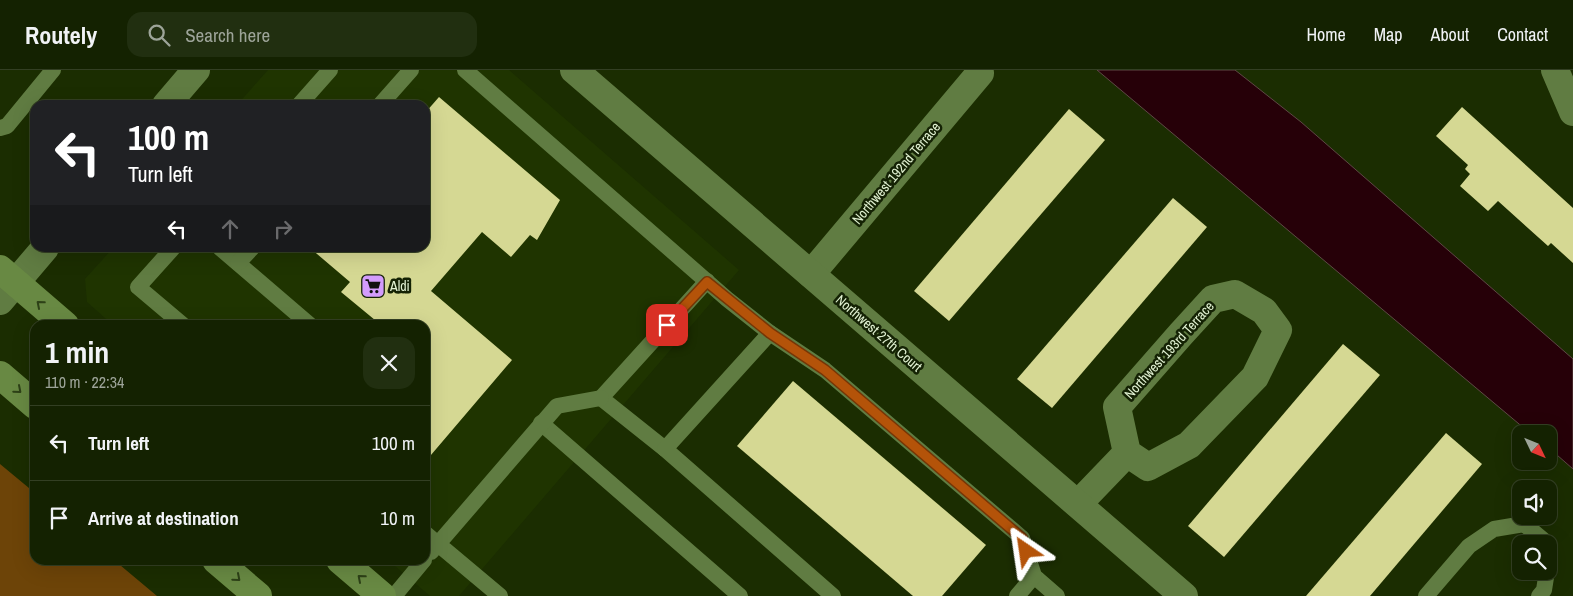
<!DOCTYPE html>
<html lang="en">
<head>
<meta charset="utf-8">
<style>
  :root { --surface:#142201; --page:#212f10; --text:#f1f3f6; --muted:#9da499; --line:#333f23 }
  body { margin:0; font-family:"Archivo Narrow",sans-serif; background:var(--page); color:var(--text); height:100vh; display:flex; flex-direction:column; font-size:19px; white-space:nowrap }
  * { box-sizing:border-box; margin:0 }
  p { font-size:16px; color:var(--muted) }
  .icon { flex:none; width:28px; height:28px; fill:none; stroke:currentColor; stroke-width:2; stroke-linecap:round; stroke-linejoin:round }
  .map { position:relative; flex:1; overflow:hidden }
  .sheet { position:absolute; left:30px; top:250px; width:400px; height:245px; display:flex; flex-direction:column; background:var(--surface); border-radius:15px; box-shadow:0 5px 20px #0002,0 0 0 1px var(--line) }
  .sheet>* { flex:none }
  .guide { position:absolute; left:30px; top:30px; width:400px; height:152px; border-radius:15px; box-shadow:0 5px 20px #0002,0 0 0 1px var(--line); background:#202124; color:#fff; overflow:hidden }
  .needle { width:32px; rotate:133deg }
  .controls { position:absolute; left:1512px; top:355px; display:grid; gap:10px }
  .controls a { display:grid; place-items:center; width:45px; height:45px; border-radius:10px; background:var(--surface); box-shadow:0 5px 20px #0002,0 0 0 1px var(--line); font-size:25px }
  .pin { position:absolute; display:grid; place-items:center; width:42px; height:42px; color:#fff; margin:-21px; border-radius:10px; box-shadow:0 2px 8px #0006 }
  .me { position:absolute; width:55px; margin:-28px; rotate:328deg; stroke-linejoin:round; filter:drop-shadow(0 0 4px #0008) }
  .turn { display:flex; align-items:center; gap:18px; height:105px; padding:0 15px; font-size:22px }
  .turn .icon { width:65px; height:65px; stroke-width:2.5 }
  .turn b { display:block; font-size:35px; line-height:42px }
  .lanes { display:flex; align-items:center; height:48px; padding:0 15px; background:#0003; justify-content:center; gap:25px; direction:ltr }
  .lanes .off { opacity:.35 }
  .round { display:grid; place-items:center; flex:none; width:52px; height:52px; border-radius:15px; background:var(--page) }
  .overview { display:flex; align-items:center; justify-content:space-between; height:85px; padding:0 15px }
  h1 { font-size:30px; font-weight:700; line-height:38px }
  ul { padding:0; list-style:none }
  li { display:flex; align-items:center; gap:15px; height:75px; padding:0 15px; border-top:1px solid var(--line) }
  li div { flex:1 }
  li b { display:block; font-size:19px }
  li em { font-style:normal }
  header { display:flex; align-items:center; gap:30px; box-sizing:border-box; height:70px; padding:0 25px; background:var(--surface); border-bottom:1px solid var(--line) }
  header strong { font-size:24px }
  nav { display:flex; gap:28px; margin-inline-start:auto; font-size:18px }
  .search { width:350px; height:45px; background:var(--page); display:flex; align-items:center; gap:12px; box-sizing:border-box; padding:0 18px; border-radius:15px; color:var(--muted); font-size:19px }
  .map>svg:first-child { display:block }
  .built { fill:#1f3400 }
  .green { fill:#6d4408 }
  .water { fill:#260008; stroke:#5e4845 }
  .building { fill:#d5d893 }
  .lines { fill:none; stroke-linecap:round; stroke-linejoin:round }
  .lane { stroke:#607c42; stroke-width:16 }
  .street { stroke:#607c42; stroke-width:28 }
  .secondary { stroke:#607c42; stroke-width:28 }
  .primary { stroke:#688943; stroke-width:28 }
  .oneway { stroke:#2d4117 }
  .route-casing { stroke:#753606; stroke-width:12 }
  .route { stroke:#b45309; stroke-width:9 }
  .labels { text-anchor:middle; stroke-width:5; stroke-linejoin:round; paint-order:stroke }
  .street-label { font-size:14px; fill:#e1f1d2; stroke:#142204 }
  .poi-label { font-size:14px; fill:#e1f1d2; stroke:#142204; text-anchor:start }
</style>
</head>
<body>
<header>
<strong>Routely</strong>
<div class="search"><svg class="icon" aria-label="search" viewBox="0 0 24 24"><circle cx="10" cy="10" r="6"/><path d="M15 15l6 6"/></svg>Search here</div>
<nav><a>Home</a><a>Map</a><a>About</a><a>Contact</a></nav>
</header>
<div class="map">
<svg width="1573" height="526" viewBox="0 0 1573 526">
  <rect width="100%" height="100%" fill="#1b2d01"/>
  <polygon class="built" points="268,0 509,0 739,200 459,526 430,526 388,490 425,490 425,255 113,255 87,232 85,209 113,178 425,178 425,35 237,35"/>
  <polygon class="green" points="0,394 35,423 35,490 114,490 157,526 0,526"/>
  <polygon class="water" points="1097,0 1235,0 1301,52 1573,289 1573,399 1549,378 1549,364 1531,364"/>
  <g class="building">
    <polygon points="439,27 560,130 537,170 530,165 511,187 482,162 431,221 512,290 425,392 425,255 381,255 341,222 350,212 310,178 425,178 425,43"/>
    <polygon points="1462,37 1573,138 1573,193 1551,173 1548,176 1498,131 1488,141 1460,116 1470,104 1465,99 1468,95 1436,66"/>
    <polygon points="1069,39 1105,70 949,251 914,221"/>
    <polygon points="1173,128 1207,157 1052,338 1017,309"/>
    <polygon points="1343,274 1380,305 1224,487 1188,456"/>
    <polygon points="793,311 986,475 942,526 913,526 737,376"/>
    <polygon points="1446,363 1482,394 1370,526 1306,526"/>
  </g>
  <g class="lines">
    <g class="lane">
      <polyline points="465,0 727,229 770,263"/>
      <polyline points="299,35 330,0"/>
      <polyline points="380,35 411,0"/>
      <polyline points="0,58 7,56 53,0"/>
      <polyline points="173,178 138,217 183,255"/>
      <polyline points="220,178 310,255"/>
      <polyline points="238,193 252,178"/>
      <polyline points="541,353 740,526"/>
      <polyline points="665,379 601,328 707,211"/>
      <polyline points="425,463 438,474 431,482"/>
      <polyline points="394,526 424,490"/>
      <polyline points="500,526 438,474 557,336 601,328"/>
      <polyline points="833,526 665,379 770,263 825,300 1022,468 1034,506 1057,526"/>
      <polyline points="1017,526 1034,506"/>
      <polyline points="1426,526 1469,476 1494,459 1524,454 1548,474"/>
      <polyline points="1539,526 1544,520 1547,501"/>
    </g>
    <g class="street">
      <polyline points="1555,0 1573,42"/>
      <polyline points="811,204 980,3"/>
      <polyline points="1078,434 1127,383 1117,337 1181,264 1213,229 1235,224 1264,241 1278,260 1255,307 1189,375 1148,397 1127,383"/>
    </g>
    <g class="secondary">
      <polyline points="574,0 1184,526"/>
      <polyline points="166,35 196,0"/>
      <polyline points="0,231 45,178"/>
    </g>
    <g class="primary">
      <polyline points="0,199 65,255"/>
      <polyline points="0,305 35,335"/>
      <polyline points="216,490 258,526"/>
      <polyline points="340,490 382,526"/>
    </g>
  </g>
  <defs><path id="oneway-chevron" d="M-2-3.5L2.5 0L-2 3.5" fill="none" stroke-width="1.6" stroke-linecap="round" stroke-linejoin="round" transform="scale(1.25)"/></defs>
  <g class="oneway">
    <use href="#oneway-chevron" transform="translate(40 234) rotate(-139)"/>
    <use href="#oneway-chevron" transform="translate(18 320) rotate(41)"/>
    <use href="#oneway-chevron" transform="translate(237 508) rotate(41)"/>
    <use href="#oneway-chevron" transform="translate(361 508) rotate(-139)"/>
  </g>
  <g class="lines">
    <g class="route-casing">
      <polyline id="route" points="667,255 707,212 770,263 825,300 1022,468 1026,481"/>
    </g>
    <use href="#route" class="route"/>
  </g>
  <defs>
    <g id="supermarket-square" transform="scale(1.25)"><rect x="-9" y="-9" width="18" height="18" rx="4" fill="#d39cfc" stroke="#142204"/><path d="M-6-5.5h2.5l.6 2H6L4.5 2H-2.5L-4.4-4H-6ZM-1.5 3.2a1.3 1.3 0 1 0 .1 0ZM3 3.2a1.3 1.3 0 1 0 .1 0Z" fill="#111"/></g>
  </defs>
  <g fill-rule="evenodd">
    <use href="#supermarket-square" x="373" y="216"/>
  </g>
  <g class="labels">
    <g class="street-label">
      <text transform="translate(896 103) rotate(-50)" y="5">Northwest 192nd Terrace</text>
      <text transform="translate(879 263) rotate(41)" y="5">Northwest 27th Court</text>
      <text transform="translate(1169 280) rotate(-48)" y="5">Northwest 193rd Terrace</text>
    </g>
    <g class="poi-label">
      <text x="390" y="221">Aldi</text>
    </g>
  </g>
</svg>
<div class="controls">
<a><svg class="needle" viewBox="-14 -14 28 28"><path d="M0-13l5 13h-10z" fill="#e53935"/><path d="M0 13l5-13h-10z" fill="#9da499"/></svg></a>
<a><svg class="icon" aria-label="sound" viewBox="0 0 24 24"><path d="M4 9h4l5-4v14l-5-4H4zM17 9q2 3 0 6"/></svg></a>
<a><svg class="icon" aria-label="search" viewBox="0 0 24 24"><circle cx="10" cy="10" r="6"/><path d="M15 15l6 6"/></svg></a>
</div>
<div class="pin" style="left:667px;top:255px;background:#d93025"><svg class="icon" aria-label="arrive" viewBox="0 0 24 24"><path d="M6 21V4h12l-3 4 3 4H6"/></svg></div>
<svg class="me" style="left:1026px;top:481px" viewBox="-20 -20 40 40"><path d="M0-17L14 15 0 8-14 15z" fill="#b45309" stroke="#fff" stroke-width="4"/></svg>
<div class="guide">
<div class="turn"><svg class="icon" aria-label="left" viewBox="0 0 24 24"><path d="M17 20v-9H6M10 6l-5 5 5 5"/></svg><div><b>100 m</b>Turn left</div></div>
<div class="lanes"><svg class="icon" aria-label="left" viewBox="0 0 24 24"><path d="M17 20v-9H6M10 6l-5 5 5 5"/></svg><svg class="icon off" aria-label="ahead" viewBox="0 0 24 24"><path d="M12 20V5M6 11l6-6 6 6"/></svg><svg class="icon off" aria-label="right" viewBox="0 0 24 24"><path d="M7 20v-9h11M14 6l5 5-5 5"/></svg></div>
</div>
<section class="sheet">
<div class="overview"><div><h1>1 min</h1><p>110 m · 22:34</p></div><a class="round"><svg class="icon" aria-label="close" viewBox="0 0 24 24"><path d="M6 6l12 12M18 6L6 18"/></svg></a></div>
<ul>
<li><svg class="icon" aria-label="left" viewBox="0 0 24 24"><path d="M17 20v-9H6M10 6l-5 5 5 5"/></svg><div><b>Turn left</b></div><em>100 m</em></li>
<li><svg class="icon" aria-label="arrive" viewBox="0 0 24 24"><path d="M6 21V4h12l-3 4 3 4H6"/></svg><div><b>Arrive at destination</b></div><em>10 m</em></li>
</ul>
</section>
</div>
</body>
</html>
